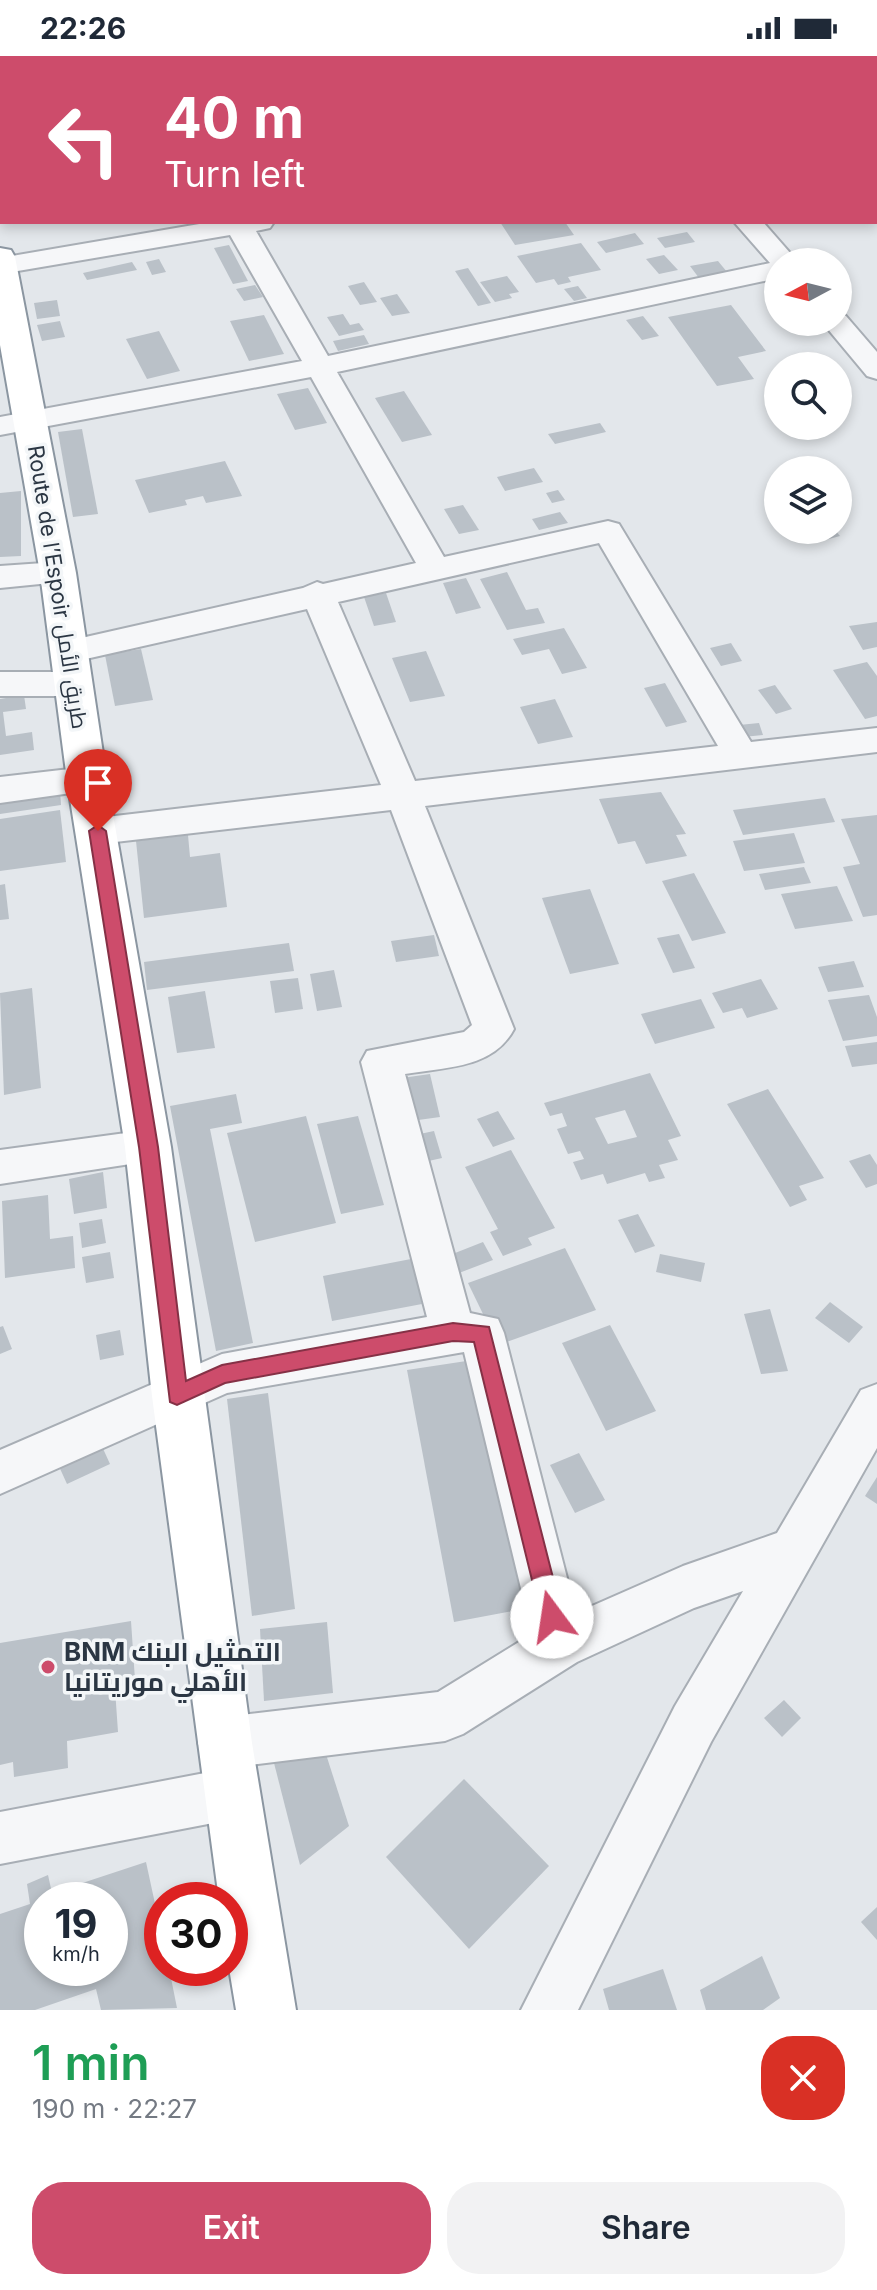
<!DOCTYPE html>
<html lang="en">
<head>
<meta charset="utf-8">
<style>
  :root { --surface:#fff; --page:#f2f2f3; --text:#1f2937; --muted:#747a83; --accent:#cd4c6b }
  body { margin:0; font-family:Inter,Cairo,sans-serif; background:var(--page); color:var(--text); height:100vh; display:flex; flex-direction:column; font-size:30px; white-space:nowrap }
  * { box-sizing:border-box; margin:0 }
  p { font-size:26px; color:var(--muted) }
  .icon { flex:none; width:44px; height:44px; fill:none; stroke:currentColor; stroke-width:2; stroke-linecap:round; stroke-linejoin:round }
  .map { position:relative; height:1954px; overflow:hidden }
  .drawer { display:flex; flex-direction:column; background:var(--surface); flex:1 }
  .drawer>* { flex:none }
  .top-card { position:absolute; left:0px; top:0px; width:878px; height:168px; box-shadow:0 4px 12px #0003; background:#cd4c6b; color:#fff; overflow:hidden }
  .needle { width:52px; rotate:263deg }
  .controls { position:absolute; left:764px; top:192px; display:grid; gap:16px }
  .controls a { display:grid; place-items:center; width:88px; height:88px; border-radius:50%; background:var(--surface); box-shadow:0 4px 12px #0003; font-size:40px }
  .speed { position:absolute; left:24px; top:1826px; display:flex; gap:16px; font-size:40px; font-weight:700; text-align:center }
  .speed>* { display:grid; place-content:center; width:104px; height:104px; border-radius:50%; background:var(--surface); box-shadow:0 4px 12px #0003; line-height:1 }
  .speed small { font-size:20px; font-weight:400 }
  .speed .limit { border:12px solid #d22; background:#fff; color:#111 }
  .pin { position:absolute; display:grid; place-items:center; width:68px; height:68px; color:#fff; margin:-82px -34px; border-radius:50% 50% 50% 0; rotate:-45deg; box-shadow:0 0 8px #0007 }
  .pin .icon { rotate:45deg }
  .me { position:absolute; width:88px; margin:-44px; rotate:346deg; stroke-linejoin:round; filter:drop-shadow(0 0 6px #0008) }
  .turn { display:flex; align-items:center; gap:28px; height:168px; padding:0 32px; font-size:36px }
  .turn .icon { width:104px; height:104px; stroke-width:2.5 }
  .turn b { display:block; font-size:56px; line-height:68px }
  .round { display:grid; place-items:center; flex:none; width:84px; height:84px; border-radius:32px; background:var(--page) }
  .headline { display:flex; align-items:center; justify-content:space-between; height:136px; padding:0 32px }
  h1 { font-size:48px; font-weight:600; line-height:60px; color:#1e9e55 }
  .button { display:flex; gap:16px; margin-top:auto; padding:16px 32px }
  .button a { flex:1; height:92px; border-radius:32px; background:var(--accent); color:#fff; font-size:32px; font-weight:600; line-height:92px; text-align:center }
  .button a+a { background:var(--page); color:var(--text) }
  .status { display:flex; justify-content:space-between; align-items:center; height:56px; padding:0 40px; background:var(--surface); direction:ltr }
  .status svg { height:22px; fill:currentColor }
  .map>svg:first-child { display:block }
  .building { fill:#bac1c8; fill-rule:evenodd }
  .lines { fill:none; stroke-linecap:round; stroke-linejoin:round }
  .minor-casing { stroke:#a8aeb5; stroke-width:4 }
  .highway-casing { stroke:#8b96a1; stroke-width:4 }
  .minor { fill:#f6f7f9; fill-rule:evenodd }
  .highway { fill:#fff; fill-rule:evenodd }
  .route { fill:#cd4c6b; stroke:#853146; stroke-width:2 }
  .poi-dot { fill:#cd4c6b; stroke:#f3f6f8; stroke-width:3 }
  .labels { text-anchor:middle; stroke-width:7; stroke-linejoin:round; paint-order:stroke }
  .street-label { font-size:22px; fill:#2b3643; stroke:#f3f6f8 }
  .near-poi-label { font-size:26px; font-weight:bold; fill:#2b3643; stroke:#f3f6f8; text-anchor:start }
</style>
</head>
<body>
<div class="status"><b>22:26</b><svg viewBox="0 0 49 12"><path d="M0 12V9h3v3zM5 12V6h3v6zM10 12V3h3v9zM15 12V0h3v12zM26 1h20v11H26zM47 4h2v5h-2z"/></svg></div>
<div class="map">
<svg width="877" height="1954" viewBox="0 0 877 1954">
  <rect width="100%" height="100%" fill="#e3e7eb"/>
  <g class="building">
    <polygon points="500,166 565,166 574,179 515,189"/>
    <polygon points="687,176 695,186 665,192 657,182"/>
    <polygon points="635,177 644,188 606,197 597,186"/>
    <polygon points="581,187 601,214 568,221 571,226 558,229 554,223 536,227 517,200"/>
    <polygon points="229,189 248,225 233,228 214,192"/>
    <polygon points="664,199 678,214 659,218 646,203"/>
    <polygon points="159,203 166,216 152,219 146,206"/>
    <polygon points="718,205 727,216 699,222 690,210"/>
    <polygon points="132,206 137,214 87,224 83,217"/>
    <polygon points="468,212 491,247 478,250 455,215"/>
    <polygon points="507,220 519,236 509,238 512,242 495,246 480,226"/>
    <polygon points="364,226 377,246 360,249 348,230"/>
    <polygon points="255,229 263,241 244,245 236,233"/>
    <polygon points="578,230 587,242 574,245 564,233"/>
    <polygon points="397,238 410,257 392,260 380,242"/>
    <polygon points="57,244 60,260 37,263 34,247"/>
    <polygon points="731,249 766,295 738,301 754,323 717,330 668,261"/>
    <polygon points="343,258 350,269 359,267 364,274 339,280 327,261"/>
    <polygon points="264,259 284,298 249,305 230,265"/>
    <polygon points="643,260 659,280 642,284 626,264"/>
    <polygon points="60,265 65,281 42,285 37,269"/>
    <polygon points="159,275 180,315 147,323 126,283"/>
    <polygon points="364,279 369,288 338,295 333,285"/>
    <polygon points="308,332 327,367 295,374 277,338"/>
    <polygon points="404,335 432,379 402,386 375,342"/>
    <polygon points="600,367 606,376 555,388 548,378"/>
    <polygon points="82,373 98,458 73,461 58,376"/>
    <polygon points="225,405 242,440 206,447 203,440 185,444 187,449 149,457 135,424"/>
    <polygon points="534,412 543,426 505,435 497,421"/>
    <polygon points="558,434 565,444 552,447 546,437"/>
    <polygon points="21,435 21,500 0,501 0,437"/>
    <polygon points="463,449 479,474 459,478 444,453"/>
    <polygon points="560,456 568,467 539,474 532,463"/>
    <polygon points="809,474 835,474 840,480 818,486"/>
    <polygon points="507,516 526,554 538,552 545,567 507,574 480,523"/>
    <polygon points="466,522 481,552 456,558 443,527"/>
    <polygon points="386,537 396,566 374,570 364,541"/>
    <polygon points="877,566 877,591 863,594 849,570"/>
    <polygon points="564,572 587,612 562,618 549,593 522,599 513,583"/>
    <polygon points="731,587 742,605 721,610 710,592"/>
    <polygon points="141,593 153,644 115,650 105,599"/>
    <polygon points="426,595 445,640 410,646 392,602"/>
    <polygon points="867,606 877,620 877,660 865,663 833,614"/>
    <polygon points="665,627 687,666 666,671 644,632"/>
    <polygon points="775,629 792,653 776,658 758,634"/>
    <polygon points="24,639 26,653 3,656 6,680 32,676 34,694 0,699 0,643"/>
    <polygon points="555,643 573,681 538,688 520,651"/>
    <polygon points="759,667 763,679 743,681 739,669"/>
    <polygon points="60,734 61,749 0,758 0,742"/>
    <polygon points="661,736 686,778 676,779 687,800 646,808 635,785 618,788 599,743"/>
    <polygon points="825,742 835,766 743,779 733,754"/>
    <polygon points="60,754 66,806 0,815 0,763"/>
    <polygon points="877,759 877,859 863,861 843,811 860,808 841,763"/>
    <polygon points="794,777 805,807 744,815 733,785"/>
    <polygon points="188,779 190,801 220,797 227,851 144,862 136,785"/>
    <polygon points="804,811 811,827 765,834 759,818"/>
    <polygon points="694,817 726,877 692,885 662,825"/>
    <polygon points="5,828 9,863 0,864 0,829"/>
    <polygon points="837,830 853,865 795,873 781,838"/>
    <polygon points="590,833 619,908 570,918 542,842"/>
    <polygon points="679,878 695,912 673,917 657,882"/>
    <polygon points="434,879 439,900 396,906 391,885"/>
    <polygon points="289,887 294,915 147,934 144,906"/>
    <polygon points="854,905 864,931 828,936 818,911"/>
    <polygon points="334,914 342,951 317,955 310,918"/>
    <polygon points="298,922 303,953 275,957 270,925"/>
    <polygon points="761,923 778,953 747,962 742,952 723,957 712,937"/>
    <polygon points="32,932 41,1032 4,1039 0,937"/>
    <polygon points="205,935 215,992 177,997 168,941"/>
    <polygon points="869,939 877,961 877,980 843,985 828,944"/>
    <polygon points="701,943 715,972 655,988 641,958"/>
    <polygon points="877,986 877,1008 852,1011 845,990"/>
    <path d="M650 1017 681 1080 668 1084 678 1104 659 1109 665 1122 649 1126 645 1117 607 1128 603 1118 581 1124 573 1106 584 1103 580 1095 568 1098 557 1073 567 1070 562 1057 550 1060 544 1047ZM625 1054 637 1081 608 1088 595 1062Z"/>
    <polygon points="430,1018 440,1061 411,1065 402,1022"/>
    <polygon points="768,1033 824,1122 799,1130 807,1144 790,1151 727,1048"/>
    <polygon points="236,1038 242,1067 210,1073 253,1287 216,1295 170,1050"/>
    <polygon points="498,1055 515,1083 493,1091 477,1063"/>
    <polygon points="306,1060 336,1167 255,1186 227,1077"/>
    <polygon points="358,1060 384,1149 341,1158 317,1068"/>
    <polygon points="434,1075 442,1102 424,1106 415,1079"/>
    <polygon points="511,1094 555,1172 528,1182 532,1189 503,1200 490,1176 498,1173 465,1111"/>
    <polygon points="870,1098 877,1109 877,1128 866,1132 849,1105"/>
    <polygon points="103,1116 107,1152 74,1158 69,1123"/>
    <polygon points="48,1139 50,1183 73,1180 75,1212 5,1222 2,1145"/>
    <polygon points="638,1158 655,1190 635,1197 618,1164"/>
    <polygon points="102,1163 106,1187 82,1192 79,1167"/>
    <polygon points="483,1186 493,1204 459,1217 450,1199"/>
    <polygon points="565,1192 596,1254 498,1289 468,1227"/>
    <polygon points="110,1196 114,1222 86,1227 82,1201"/>
    <polygon points="660,1198 705,1207 701,1226 656,1216"/>
    <polygon points="411,1203 422,1248 332,1265 323,1220"/>
    <polygon points="830,1246 863,1271 849,1287 815,1262"/>
    <polygon points="770,1253 788,1315 761,1318 744,1258"/>
    <polygon points="610,1269 656,1355 606,1375 562,1287"/>
    <polygon points="3,1270 12,1293 0,1298 0,1271"/>
    <polygon points="120,1274 124,1299 100,1304 96,1279"/>
    <polygon points="473,1304 524,1553 454,1566 407,1314"/>
    <polygon points="268,1337 295,1553 252,1560 227,1343"/>
    <polygon points="100,1386 110,1408 67,1428 57,1406"/>
    <polygon points="579,1397 605,1444 575,1457 550,1409"/>
    <polygon points="877,1421 877,1448 865,1440"/>
    <polygon points="131,1565 135,1624 115,1633 118,1676 67,1685 68,1712 14,1721 13,1706 0,1709 0,1587"/>
    <polygon points="327,1566 333,1637 264,1645 260,1573"/>
    <polygon points="784,1644 801,1662 782,1681 764,1662"/>
    <polygon points="324,1692 349,1770 300,1809 274,1707"/>
    <polygon points="464,1723 549,1810 469,1893 386,1801"/>
    <path d="M146 1806 162 1880V1912H169L177 1952 101 1954 96 1933 35 1954H0V1858L30 1848 27 1828 48 1819 52 1837ZM42 1844H110V1912H42Z"/>
    <polygon points="877,1851 877,1884 861,1866"/>
    <polygon points="762,1900 780,1942 763,1954 706,1954 700,1934"/>
    <polygon points="663,1913 677,1954 609,1954 603,1933"/>
  </g>
  <g class="lines">
    <g class="minor-casing">
      <g id="minor">
        <polygon points="315,0 339,0 340,2 316,2"/>
        <polygon points="591,0 616,0 617,2 592,2"/>
        <path d="M211 166H274L270 172 256 175 328 300 770 207 734 166H763L798 206H778V222L337 316 444 501 608 465 619 468 751 686 877 672V696L425 750 514 973C493 1013 444 1011 405 1018L470 1257 498 1263 504 1277 576 1557 683 1510 777 1477 861 1334 877 1328V1392L711 1686 578 1954H521L675 1650 743 1535 694 1552 577 1606 463 1678 445 1685 234 1711 252 1719 260 1737 252 1755 234 1763 0 1808V1756L231 1712 206 1705 198 1687 206 1669 224 1661 438 1636 532 1578 464 1296 227 1337 0 1438V1394L222 1298 427 1261 361 1006 367 995 464 976 472 969 391 754 98 788 85 784 80 775 85 766 98 762 381 729 307 553 68 607 56 604 51 596 56 588 68 585 303 532 317 526 323 528 416 507 311 321 0 379V361L302 305 230 179 0 218V202ZM599 487 718 690 415 725 338 546Z"/>
        <polygon points="838,258 846,260 877,296 877,323 867,320 822,266 838,266"/>
        <polygon points="58,506 70,509 74,517 70,525 0,532 0,510"/>
        <polygon points="0,616 74,616 86,620 91,628 86,636 74,640 0,640"/>
        <polygon points="87,711 100,715 105,724 100,733 0,747 0,721"/>
        <polygon points="148,1074 163,1079 169,1091 163,1103 0,1128 0,1094"/>
      </g>
    </g>
    <g class="highway-casing">
      <polygon id="highway" points="0,192 11,194 15,201 76,517 107,724 171,1091 252,1687 296,1954 236,1954 229,1912 230,1844 219,1844 152,1340 125,1091 67,724 40,517 0,289"/>
    </g>
    <use href="#minor" class="minor"/>
    <use href="#highway" class="highway"/>
  </g>
  <polygon class="route" points="98,769 106,775 158,1091 186,1325 222,1309 453,1267 489,1271 563,1561 560,1568 552,1572 544,1568 541,1561 474,1286 453,1285 225,1327 177,1349 170,1346 139,1091 89,775"/>
  <circle class="poi-dot" cx="48" cy="1611" r="8"/>
  <g class="labels">
    <g class="street-label">
      <text transform="translate(58 531) rotate(81)" y="8">Route de l’Espoir طريق الأمل</text>
    </g>
    <g class="near-poi-label">
      <text x="64" y="1605">BNM التمثيل البنك<tspan x="64" dy="30">الأهلي موريتانيا</tspan></text>
    </g>
  </g>
</svg>
<div class="controls">
<a><svg class="needle" viewBox="-14 -14 28 28"><path d="M0-13l5 13h-10z" fill="#e53935"/><path d="M0 13l5-13h-10z" fill="#747a83"/></svg></a>
<a><svg class="icon" aria-label="search" viewBox="0 0 24 24"><circle cx="10" cy="10" r="6"/><path d="M15 15l6 6"/></svg></a>
<a><svg class="icon" aria-label="layers" viewBox="0 0 24 24"><path d="M12 4l9 5-9 5-9-5zM3 14l9 5 9-5"/></svg></a>
</div>
<div class="speed"><div>19<small>km/h</small></div><div class="limit">30</div></div>
<div class="pin" style="left:98px;top:775px;background:#d93025"><svg class="icon" aria-label="arrive" viewBox="0 0 24 24"><path d="M6 21V4h12l-3 4 3 4H6"/></svg></div>
<svg class="me" style="left:552px;top:1561px" viewBox="-20 -20 40 40"><circle r="19" fill="#fff"/><path d="M0-13L10 11 0 6-10 11z" fill="#cd4c6b"/></svg>
<div class="top-card">
<div class="turn"><svg class="icon" aria-label="left" viewBox="0 0 24 24"><path d="M17 20v-9H6M10 6l-5 5 5 5"/></svg><div><b>40 m</b>Turn left</div></div>
</div>
</div>
<section class="drawer">
<div class="headline"><div><h1>1 min</h1><p>190 m · 22:27</p></div><a class="round" style="background:#d93025;color:#fff"><svg class="icon" aria-label="close" viewBox="0 0 24 24"><path d="M6 6l12 12M18 6L6 18"/></svg></a></div>
<div class="button"><a>Exit</a><a>Share</a></div>
</section>
</body>
</html>
